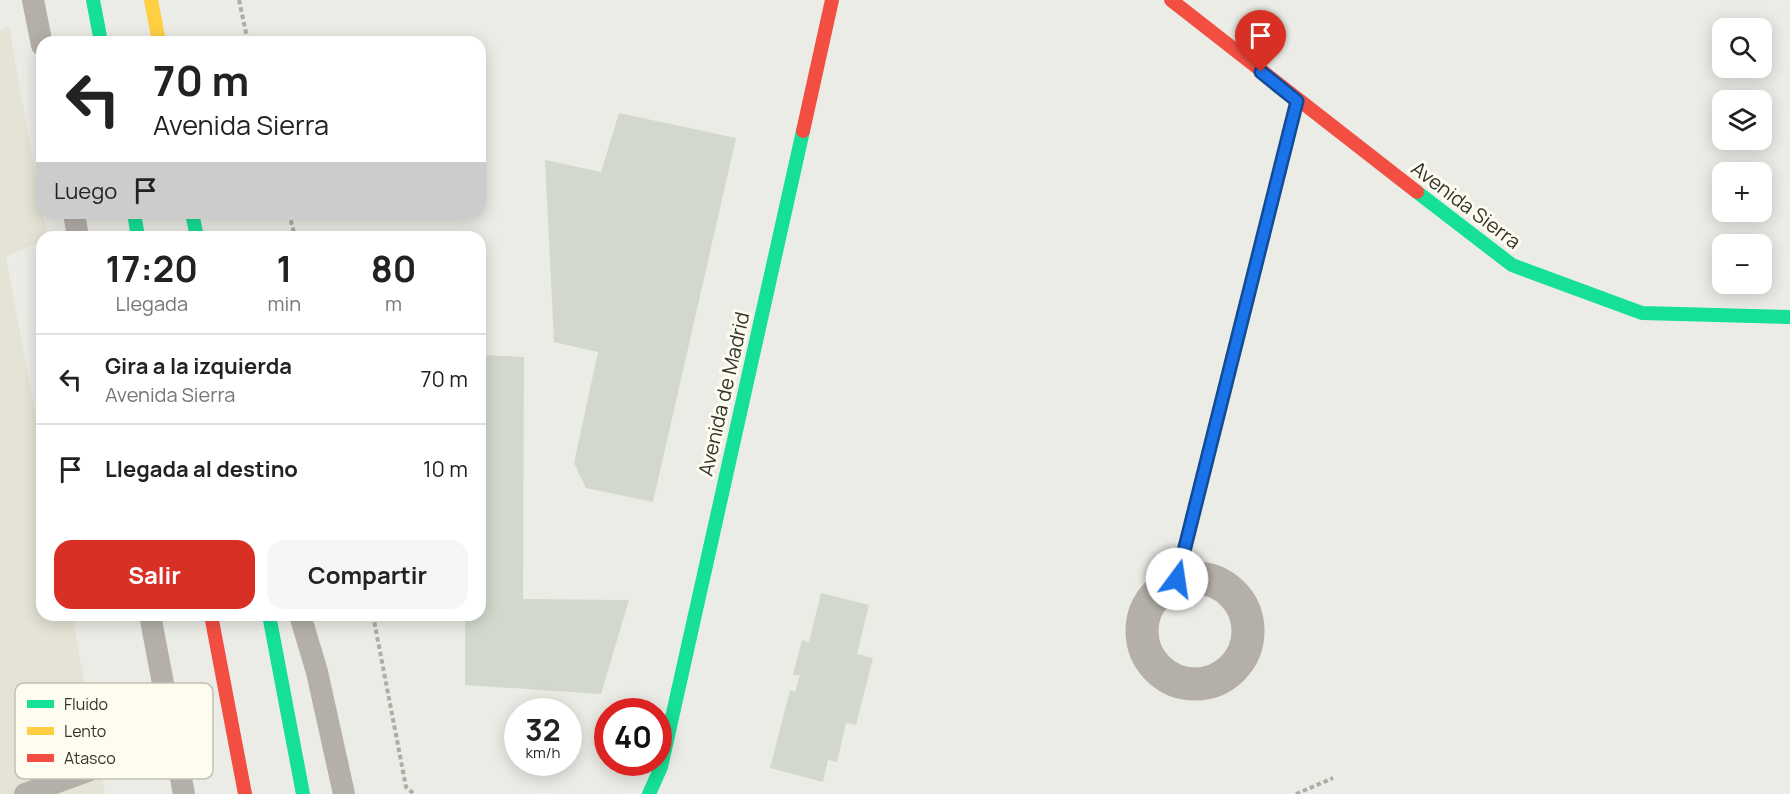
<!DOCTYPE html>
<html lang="es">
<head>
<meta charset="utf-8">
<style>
  :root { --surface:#fff; --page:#f6f6f6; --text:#222; --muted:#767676; --line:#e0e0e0; --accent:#d93025 }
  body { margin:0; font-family:Manrope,sans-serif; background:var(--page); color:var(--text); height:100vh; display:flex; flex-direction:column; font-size:22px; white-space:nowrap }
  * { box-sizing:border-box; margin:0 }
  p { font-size:20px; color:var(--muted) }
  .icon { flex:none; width:33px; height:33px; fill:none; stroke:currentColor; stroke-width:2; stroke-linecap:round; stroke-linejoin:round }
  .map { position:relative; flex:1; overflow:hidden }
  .sheet { position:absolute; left:36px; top:231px; width:450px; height:390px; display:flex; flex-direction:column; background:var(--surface); border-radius:18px; box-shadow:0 3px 15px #0003 }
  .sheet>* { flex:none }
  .guide { position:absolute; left:36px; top:36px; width:450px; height:183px; border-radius:18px; box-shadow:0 3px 15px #0003; background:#fff; color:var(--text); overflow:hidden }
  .tools { position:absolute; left:1712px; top:18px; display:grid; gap:12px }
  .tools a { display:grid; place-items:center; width:60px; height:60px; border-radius:12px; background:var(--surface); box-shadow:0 3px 15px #0003; font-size:30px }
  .speed { position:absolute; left:504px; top:698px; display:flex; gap:12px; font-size:30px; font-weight:700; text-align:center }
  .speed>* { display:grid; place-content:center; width:78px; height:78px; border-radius:50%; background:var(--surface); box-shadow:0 3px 15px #0003; line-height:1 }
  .speed small { font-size:15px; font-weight:400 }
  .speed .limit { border:9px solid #d22; background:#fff; color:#111 }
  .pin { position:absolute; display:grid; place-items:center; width:51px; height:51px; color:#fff; margin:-62px -26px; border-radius:50% 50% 50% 0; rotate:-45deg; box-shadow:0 0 6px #0007 }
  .pin .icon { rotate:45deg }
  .me { position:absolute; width:66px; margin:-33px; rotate:14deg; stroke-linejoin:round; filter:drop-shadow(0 0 4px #0008) }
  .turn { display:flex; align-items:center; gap:21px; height:126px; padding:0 18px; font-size:27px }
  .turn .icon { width:78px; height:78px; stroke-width:2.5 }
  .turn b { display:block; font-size:42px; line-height:51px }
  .then { display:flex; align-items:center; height:57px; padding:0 18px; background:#0003; gap:12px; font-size:22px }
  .eta { display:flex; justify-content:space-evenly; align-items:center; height:102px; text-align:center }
  .eta b { font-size:36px; font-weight:700; line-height:42px }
  .cta { display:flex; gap:12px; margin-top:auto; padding:12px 18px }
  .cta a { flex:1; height:69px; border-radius:18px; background:var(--accent); color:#fff; font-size:24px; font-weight:700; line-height:69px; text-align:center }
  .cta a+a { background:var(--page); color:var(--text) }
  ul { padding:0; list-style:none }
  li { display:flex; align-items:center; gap:18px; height:90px; padding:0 18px; border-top:2px solid var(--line) }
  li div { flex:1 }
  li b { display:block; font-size:22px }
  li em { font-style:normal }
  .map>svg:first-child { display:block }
  .built { fill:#e4e3d5 }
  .building { fill:#d2d9cc }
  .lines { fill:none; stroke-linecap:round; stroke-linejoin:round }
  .path { stroke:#afaba5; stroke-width:4; stroke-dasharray:4.5 3; stroke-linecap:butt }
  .lane { stroke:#b4afa9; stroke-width:22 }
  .street { stroke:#b4afa9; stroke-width:33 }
  .fast { stroke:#16e098; stroke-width:14 }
  .slow { stroke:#ffcf43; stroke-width:14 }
  .jam { stroke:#f24e42; stroke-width:14 }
  .route-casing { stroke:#114b97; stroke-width:15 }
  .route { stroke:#1a73e8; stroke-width:10 }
  .labels { text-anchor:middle; stroke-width:6; stroke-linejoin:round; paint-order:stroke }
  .street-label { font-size:20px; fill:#34332e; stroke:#fefcef }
  .key { fill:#fefcef; stroke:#c1c0b5; stroke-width:1.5 }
  .key-label { font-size:16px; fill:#34332e }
</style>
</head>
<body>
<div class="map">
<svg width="1790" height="794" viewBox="0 0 1790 794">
  <rect width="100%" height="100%" fill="#ecece6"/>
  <polygon class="built" points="9,26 42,213 49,237 42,237 42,241 6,257 42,450 42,615 72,615 105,794 0,794 0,31"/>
  <g class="building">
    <polygon points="619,113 736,138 653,502 586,488 574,463 598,352 554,342 545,160 601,172"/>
    <polygon points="480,355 524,357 523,599 629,600 601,694 465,685 465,615 480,615"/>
    <polygon points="821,593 869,605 857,654 873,658 856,725 846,723 837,762 828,760 823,782 770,768 790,690 795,692 800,675 793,675 802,640 809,642"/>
  </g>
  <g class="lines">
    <g class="path">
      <polyline points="239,0 248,42"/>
      <polyline points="289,213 295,237"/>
      <polyline points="373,615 406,787 414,794"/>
      <polyline points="1296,794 1333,778"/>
    </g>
    <g class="lane">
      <polyline points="33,0 42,45"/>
      <polyline points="74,213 78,237"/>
      <polyline points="150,615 184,794"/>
      <polyline points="300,615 317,672 344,794"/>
      <polyline points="25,794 174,739"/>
    </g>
    <circle class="street" cx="1195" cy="631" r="53"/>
    <g class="fast">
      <polyline points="93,0 101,42"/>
      <polyline points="1417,192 1512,265 1642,313 1790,317"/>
      <polyline points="134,213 138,237"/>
      <polyline points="192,213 197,237"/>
      <polyline points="269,615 303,794"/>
      <polyline points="649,794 661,767 803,131"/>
    </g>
    <g class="slow">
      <polyline points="151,0 159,42"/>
      <polyline points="1249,292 1297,101"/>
    </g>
    <g class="jam">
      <polyline points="1171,0 1417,192"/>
      <polyline points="803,131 832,0"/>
      <polyline points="1177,579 1249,292"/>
      <polyline points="211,615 245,794"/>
    </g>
  </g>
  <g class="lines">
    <g class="route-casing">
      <polyline id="route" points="1177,579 1297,101 1261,72"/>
    </g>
    <use href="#route" class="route"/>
  </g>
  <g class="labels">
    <g class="street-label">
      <text transform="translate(1466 205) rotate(37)" y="7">Avenida Sierra</text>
      <text transform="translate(724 394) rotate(-77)" y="7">Avenida de Madrid</text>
    </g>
  </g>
  <rect x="15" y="683" width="198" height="96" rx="9" class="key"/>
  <rect x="27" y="700" width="27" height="8" fill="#16e098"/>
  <rect x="27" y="727" width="27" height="8" fill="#ffcf43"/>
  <rect x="27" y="754" width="27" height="8" fill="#f24e42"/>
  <g class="key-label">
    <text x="64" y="710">Fluido</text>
    <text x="64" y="737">Lento</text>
    <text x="64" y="764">Atasco</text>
  </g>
</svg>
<div class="tools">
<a><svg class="icon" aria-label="search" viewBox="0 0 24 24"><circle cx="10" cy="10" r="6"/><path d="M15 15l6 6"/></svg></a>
<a><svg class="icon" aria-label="layers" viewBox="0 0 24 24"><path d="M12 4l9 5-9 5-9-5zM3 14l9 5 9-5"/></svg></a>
<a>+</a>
<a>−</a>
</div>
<div class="speed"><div>32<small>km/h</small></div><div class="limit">40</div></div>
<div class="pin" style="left:1261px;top:72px;background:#d93025"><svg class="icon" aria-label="arrive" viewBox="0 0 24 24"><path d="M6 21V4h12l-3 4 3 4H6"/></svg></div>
<svg class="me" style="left:1177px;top:579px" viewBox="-20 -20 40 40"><circle r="19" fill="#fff"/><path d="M0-13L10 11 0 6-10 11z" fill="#1a73e8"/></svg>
<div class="guide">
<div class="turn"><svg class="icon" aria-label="left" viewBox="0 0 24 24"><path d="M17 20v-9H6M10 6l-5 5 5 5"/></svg><div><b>70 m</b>Avenida Sierra</div></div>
<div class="then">Luego<svg class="icon" aria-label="arrive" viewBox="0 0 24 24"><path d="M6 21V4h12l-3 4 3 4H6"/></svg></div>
</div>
<section class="sheet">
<div class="eta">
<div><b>17:20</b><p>Llegada</p></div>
<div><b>1</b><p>min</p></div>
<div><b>80</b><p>m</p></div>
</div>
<ul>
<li><svg class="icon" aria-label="left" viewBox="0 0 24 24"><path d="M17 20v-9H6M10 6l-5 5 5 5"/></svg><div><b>Gira a la izquierda</b><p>Avenida Sierra</p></div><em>70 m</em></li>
<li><svg class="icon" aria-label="arrive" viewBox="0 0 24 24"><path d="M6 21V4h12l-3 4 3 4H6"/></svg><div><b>Llegada al destino</b></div><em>10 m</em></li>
</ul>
<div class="cta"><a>Salir</a><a>Compartir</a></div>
</section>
</div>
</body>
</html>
